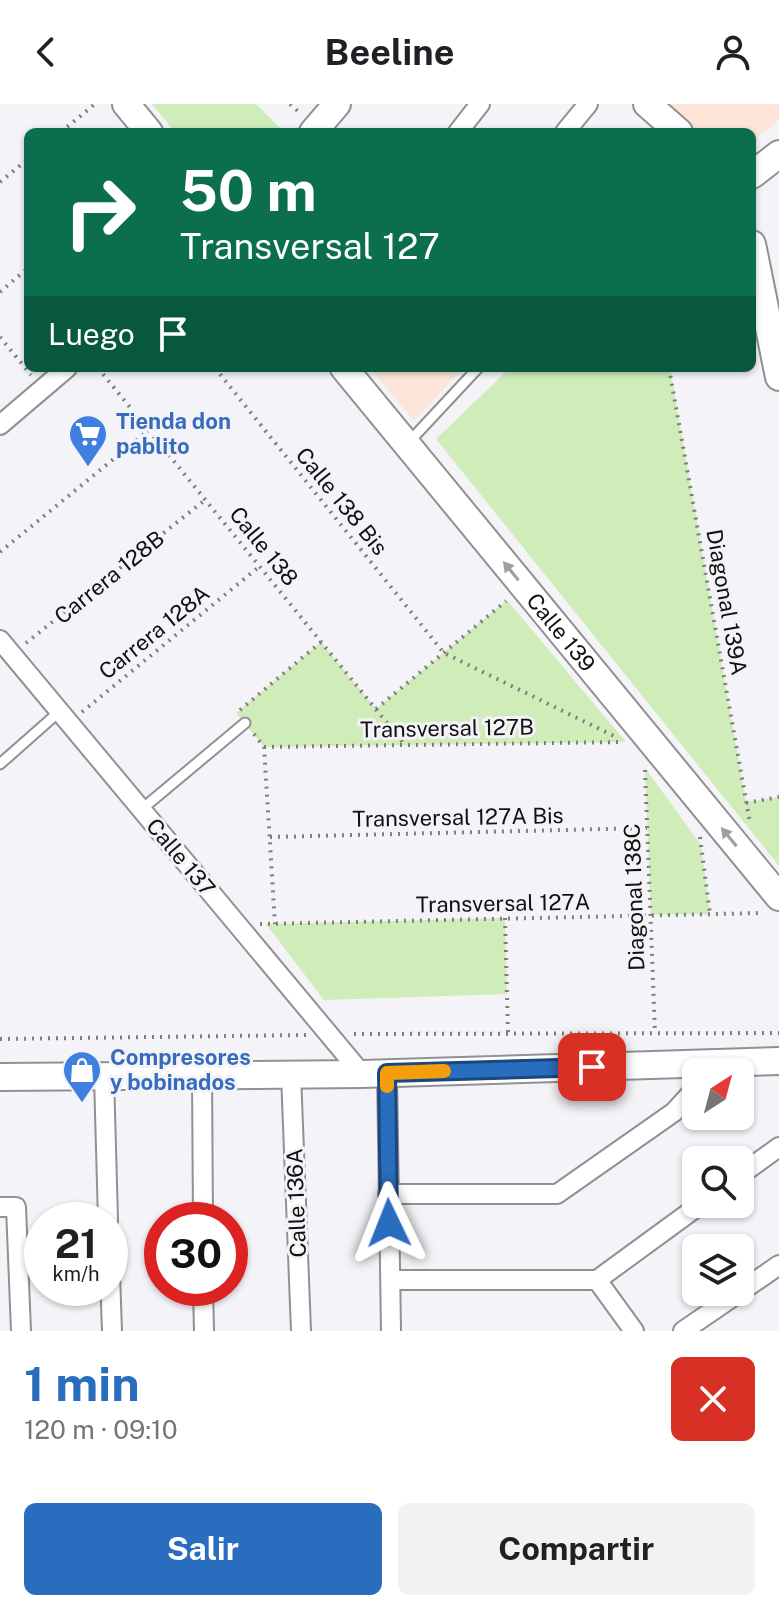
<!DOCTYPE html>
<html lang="es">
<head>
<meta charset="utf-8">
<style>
  :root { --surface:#fff; --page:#f2f2f2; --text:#202124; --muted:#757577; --accent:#296dbe }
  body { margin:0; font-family:"Public Sans",sans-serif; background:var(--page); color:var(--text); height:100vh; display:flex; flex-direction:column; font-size:30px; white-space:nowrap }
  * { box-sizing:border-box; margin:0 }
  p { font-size:26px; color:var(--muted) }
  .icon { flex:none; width:44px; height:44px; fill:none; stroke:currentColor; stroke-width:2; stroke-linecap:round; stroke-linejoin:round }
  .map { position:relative; height:1227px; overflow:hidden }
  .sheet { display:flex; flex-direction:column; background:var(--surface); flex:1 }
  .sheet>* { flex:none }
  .hud { position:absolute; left:24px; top:24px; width:732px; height:244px; border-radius:12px; box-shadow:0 2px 6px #0004; background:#0b6e4f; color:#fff; overflow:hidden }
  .needle { width:52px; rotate:36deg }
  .buttons { position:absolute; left:682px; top:954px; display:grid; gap:16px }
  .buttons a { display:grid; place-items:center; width:72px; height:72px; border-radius:12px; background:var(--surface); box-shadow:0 2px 6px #0004; font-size:40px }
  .speed { position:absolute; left:24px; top:1098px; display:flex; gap:16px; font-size:40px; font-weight:700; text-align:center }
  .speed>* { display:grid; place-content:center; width:104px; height:104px; border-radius:50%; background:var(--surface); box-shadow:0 2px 6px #0004; line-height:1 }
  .speed small { font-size:20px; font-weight:400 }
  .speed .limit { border:12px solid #d22; background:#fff; color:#111 }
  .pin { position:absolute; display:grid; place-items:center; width:68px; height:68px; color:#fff; margin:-34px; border-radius:16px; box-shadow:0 4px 12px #0006 }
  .me { position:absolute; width:88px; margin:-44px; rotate:358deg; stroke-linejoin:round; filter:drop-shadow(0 0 6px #0008) }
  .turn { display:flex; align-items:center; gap:28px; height:168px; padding:0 24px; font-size:36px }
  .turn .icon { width:104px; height:104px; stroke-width:2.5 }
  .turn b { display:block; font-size:56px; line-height:68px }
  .then { display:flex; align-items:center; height:76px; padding:0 24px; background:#0003; gap:16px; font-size:30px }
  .round { display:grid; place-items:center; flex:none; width:84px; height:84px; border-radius:12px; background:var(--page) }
  .summary { display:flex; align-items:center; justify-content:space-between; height:136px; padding:0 24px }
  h1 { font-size:48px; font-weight:700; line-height:60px; color:var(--accent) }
  .cta { display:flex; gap:16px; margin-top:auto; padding:16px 24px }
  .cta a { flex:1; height:92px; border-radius:12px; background:var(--accent); color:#fff; font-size:32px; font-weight:700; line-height:92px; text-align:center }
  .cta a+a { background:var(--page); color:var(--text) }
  header { display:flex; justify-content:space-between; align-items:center; height:104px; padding:0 24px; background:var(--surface); font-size:36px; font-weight:700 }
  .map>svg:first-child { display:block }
  .education { fill:#fde5da }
  .green { fill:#d0ecb9 }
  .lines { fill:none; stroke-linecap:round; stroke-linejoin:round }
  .lane-casing { stroke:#919094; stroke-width:13 }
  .street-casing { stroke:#919094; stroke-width:22 }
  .secondary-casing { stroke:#919094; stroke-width:30 }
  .path { stroke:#7e7e81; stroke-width:4; stroke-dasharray:2 6; stroke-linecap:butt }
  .lane { stroke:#fff; stroke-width:9 }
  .street { stroke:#fff; stroke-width:18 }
  .secondary { stroke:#fff; stroke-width:26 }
  .oneway { fill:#a0a0a0 }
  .route-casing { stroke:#1b477c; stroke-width:20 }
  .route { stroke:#296dbe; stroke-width:14 }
  .slow { stroke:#f59e0b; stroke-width:14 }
  .labels { text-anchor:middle; stroke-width:6; stroke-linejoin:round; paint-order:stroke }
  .shop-label { font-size:22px; font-weight:bold; fill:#366cbe; stroke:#f4f4f8; text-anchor:start }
  .street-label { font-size:22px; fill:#111112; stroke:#f4f4f8 }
</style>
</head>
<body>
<header><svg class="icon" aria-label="back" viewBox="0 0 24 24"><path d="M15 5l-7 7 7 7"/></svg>Beeline<svg class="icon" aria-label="person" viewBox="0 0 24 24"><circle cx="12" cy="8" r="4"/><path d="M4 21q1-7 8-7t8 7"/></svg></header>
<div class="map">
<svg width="779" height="1227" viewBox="0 0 779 1227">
  <rect width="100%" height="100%" fill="#f4f4f8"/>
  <g class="education">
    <polygon points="664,0 779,0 779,16 752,38 752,28 696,28"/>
    <polygon points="370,264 463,264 414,317"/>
  </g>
  <g class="green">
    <polygon points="152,0 256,0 284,28 175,28"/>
    <polygon points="510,264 670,264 746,698 779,693 779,762 436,335"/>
    <polygon points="507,496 626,638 264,643 236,609 321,538 376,605"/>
    <polygon points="645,664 701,741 710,810 651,811"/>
    <polygon points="505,814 507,890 324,896 266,820"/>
  </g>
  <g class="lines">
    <g class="lane-casing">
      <g id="lane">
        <polyline points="409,338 478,264"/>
        <polyline points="0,660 60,607"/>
        <polyline points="142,705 245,619"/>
      </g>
    </g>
    <g class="street-casing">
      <g id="street">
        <polyline points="458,28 480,0"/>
        <polyline points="565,28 588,0"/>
        <polyline points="0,321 67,264"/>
        <polyline points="0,536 362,970"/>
        <polyline points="387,969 391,1227"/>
        <polyline points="291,970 301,1227"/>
        <polyline points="202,971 203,1116"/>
        <polyline points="104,972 108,1116"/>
        <polyline points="740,1071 779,1043"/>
        <polyline points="388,1090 557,1090 674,1008 696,984"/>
        <polyline points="0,1103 16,1103 21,1227"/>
        <polyline points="110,1171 112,1227"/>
        <polyline points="391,1176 597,1176"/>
        <polyline points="597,1176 701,1100"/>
        <polyline points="597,1176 634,1227"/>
        <polyline points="203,1184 204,1227"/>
        <polyline points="740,1188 779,1161"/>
        <polyline points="683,1227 740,1188"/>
      </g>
    </g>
    <g class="secondary-casing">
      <g id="secondary">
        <polyline points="126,0 149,28"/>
        <polyline points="647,0 679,28"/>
        <polyline points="313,28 337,0"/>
        <polyline points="752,71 779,50"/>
        <polyline points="752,140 779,273"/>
        <path id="s1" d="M344 264 779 793"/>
        <polyline points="0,973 362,970 779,957"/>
      </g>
    </g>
    <g class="path">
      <polyline points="290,0 301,10"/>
      <polyline points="61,28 95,0"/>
      <polyline points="0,78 28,55"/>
      <polyline points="0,188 28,164"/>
      <polyline points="0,233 31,271"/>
      <polyline points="98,264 405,641"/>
      <polyline points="215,264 444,549 616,633"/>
      <polyline points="669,264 750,719"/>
      <polyline points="0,448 149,326"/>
      <polyline points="26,539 205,396"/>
      <polyline points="376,605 506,497"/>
      <polyline points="240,606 321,538"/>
      <polyline points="82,608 260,462"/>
      <polyline points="254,630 264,643 275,820"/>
      <polyline points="264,643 622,638"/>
      <polyline points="645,666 655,929"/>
      <polyline points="746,699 779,693"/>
      <polyline points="270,733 647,724"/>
      <polyline points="700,733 710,810"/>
      <polyline points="505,814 508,930"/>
      <polyline points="260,820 763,809"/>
      <polyline points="354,930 779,929"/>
      <polyline points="0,935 306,931"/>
    </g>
    <use href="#lane" class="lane"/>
    <use href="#street" class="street"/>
    <use href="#secondary" class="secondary"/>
  </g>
  <defs><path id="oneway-solid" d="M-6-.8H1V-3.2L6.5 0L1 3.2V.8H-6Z" transform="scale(2)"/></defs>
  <g class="oneway">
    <use href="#oneway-solid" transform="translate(511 467) rotate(-129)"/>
    <use href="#oneway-solid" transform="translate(729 733) rotate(-129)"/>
  </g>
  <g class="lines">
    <g class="route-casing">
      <polyline id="route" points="389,1119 387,969 592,963"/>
    </g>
    <use href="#route" class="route"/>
    <polyline class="slow" points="387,982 387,969 444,967"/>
  </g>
  <defs>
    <g id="supermarket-pin" transform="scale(2)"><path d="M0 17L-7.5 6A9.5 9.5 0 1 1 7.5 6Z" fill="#3f7fe0" stroke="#f4f4f8"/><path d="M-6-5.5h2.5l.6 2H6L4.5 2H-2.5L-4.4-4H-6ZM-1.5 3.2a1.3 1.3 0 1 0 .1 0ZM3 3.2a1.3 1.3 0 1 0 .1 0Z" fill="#fff"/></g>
    <g id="shop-pin" transform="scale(2)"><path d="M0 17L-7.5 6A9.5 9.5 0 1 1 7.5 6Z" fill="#3f7fe0" stroke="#f4f4f8"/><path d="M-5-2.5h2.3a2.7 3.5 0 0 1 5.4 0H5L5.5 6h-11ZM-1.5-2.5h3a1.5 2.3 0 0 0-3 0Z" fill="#fff"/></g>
  </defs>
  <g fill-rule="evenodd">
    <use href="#supermarket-pin" x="88" y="330"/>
    <use href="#shop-pin" x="82" y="966"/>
  </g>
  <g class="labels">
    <g class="shop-label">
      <text x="116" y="325">Tienda don<tspan x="116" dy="25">pablito</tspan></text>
      <text x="110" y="961">Compresores<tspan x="110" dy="25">y bobinados</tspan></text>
    </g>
    <g class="street-label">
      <text transform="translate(342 397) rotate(51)" y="8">Calle 138 Bis</text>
      <text transform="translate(264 442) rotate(51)" y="8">Calle 138</text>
      <text transform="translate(109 473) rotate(-39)" y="8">Carrera 128B</text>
      <text transform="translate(727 498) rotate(80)" y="8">Diagonal 139A</text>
      <text transform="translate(154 528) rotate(-39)" y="8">Carrera 128A</text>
      <text dy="8" stroke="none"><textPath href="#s1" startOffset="342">Calle 139</textPath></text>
      <text transform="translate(447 624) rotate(-1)" y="8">Transversal 127B</text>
      <text transform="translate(458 713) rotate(-1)" y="8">Transversal 127A Bis</text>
      <text transform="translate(181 753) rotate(50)" y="8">Calle 137</text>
      <text transform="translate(634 793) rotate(-92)" y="8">Diagonal 138C</text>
      <text transform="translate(503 799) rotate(-1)" y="8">Transversal 127A</text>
      <text transform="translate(296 1099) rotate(-92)" y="8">Calle 136A</text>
    </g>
  </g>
</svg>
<div class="buttons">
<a><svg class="needle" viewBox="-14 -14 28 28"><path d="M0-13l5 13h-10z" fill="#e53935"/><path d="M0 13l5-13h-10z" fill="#757577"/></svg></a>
<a><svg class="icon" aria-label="search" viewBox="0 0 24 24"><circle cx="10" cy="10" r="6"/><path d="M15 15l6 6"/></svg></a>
<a><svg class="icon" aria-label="layers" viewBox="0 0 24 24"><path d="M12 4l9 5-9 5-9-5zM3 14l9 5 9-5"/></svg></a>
</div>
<div class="speed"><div>21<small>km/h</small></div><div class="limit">30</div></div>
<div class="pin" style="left:592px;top:963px;background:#d93025"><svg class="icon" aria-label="arrive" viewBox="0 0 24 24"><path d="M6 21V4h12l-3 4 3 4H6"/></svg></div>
<svg class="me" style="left:389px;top:1119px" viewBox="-20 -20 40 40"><path d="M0-17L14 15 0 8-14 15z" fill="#296dbe" stroke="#fff" stroke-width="4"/></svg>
<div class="hud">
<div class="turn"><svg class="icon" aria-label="right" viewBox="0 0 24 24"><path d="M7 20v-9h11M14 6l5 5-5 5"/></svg><div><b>50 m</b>Transversal 127</div></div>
<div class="then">Luego<svg class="icon" aria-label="arrive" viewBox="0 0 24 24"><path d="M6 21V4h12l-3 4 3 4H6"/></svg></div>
</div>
</div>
<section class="sheet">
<div class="summary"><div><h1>1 min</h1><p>120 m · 09:10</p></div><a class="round" style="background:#d93025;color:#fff"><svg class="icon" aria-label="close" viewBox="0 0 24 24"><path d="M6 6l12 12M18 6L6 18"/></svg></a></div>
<div class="cta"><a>Salir</a><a>Compartir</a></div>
</section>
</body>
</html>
